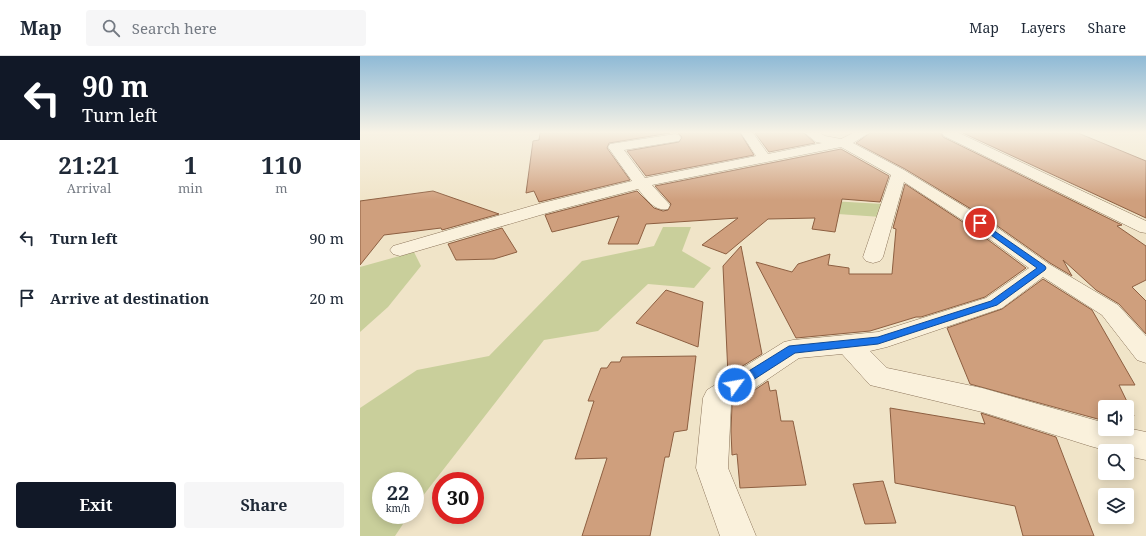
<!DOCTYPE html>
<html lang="en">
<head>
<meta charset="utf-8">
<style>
  :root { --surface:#fff; --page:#f6f6f7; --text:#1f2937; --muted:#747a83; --line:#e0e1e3; --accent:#111827 }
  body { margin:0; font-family:"Noto Serif",serif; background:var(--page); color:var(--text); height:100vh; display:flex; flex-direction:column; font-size:15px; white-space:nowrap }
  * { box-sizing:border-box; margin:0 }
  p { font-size:13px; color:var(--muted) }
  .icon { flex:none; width:22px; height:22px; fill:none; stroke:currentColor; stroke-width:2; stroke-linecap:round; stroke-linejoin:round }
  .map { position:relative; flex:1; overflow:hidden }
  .side { display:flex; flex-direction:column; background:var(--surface); width:360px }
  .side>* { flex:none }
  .banner { background:#111827; color:#fff; overflow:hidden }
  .fabs { position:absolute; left:738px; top:344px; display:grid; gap:8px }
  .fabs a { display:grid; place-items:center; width:36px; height:36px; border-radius:4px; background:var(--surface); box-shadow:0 2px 10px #0003; font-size:20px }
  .speed { position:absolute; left:12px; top:416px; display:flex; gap:8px; font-size:20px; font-weight:700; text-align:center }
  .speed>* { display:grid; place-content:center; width:52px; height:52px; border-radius:50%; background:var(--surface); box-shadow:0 2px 10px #0003; line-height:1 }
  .speed small { font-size:10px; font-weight:400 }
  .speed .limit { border:6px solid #d22; background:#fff; color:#111 }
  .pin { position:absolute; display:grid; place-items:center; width:34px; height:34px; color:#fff; margin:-17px; border:2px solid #fff; border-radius:50%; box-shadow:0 1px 4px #0007 }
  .me { position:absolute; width:44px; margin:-22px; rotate:58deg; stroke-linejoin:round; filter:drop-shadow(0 0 3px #0008) }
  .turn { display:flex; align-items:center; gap:14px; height:84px; padding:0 16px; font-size:18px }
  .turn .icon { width:52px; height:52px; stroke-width:2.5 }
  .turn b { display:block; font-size:28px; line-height:34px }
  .eta { display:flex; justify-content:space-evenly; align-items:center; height:68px; text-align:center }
  .eta b { font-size:24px; font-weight:700; line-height:28px }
  .primary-button { display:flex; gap:8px; margin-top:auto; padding:8px 16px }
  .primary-button a { flex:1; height:46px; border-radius:4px; background:var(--accent); color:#fff; font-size:16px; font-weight:700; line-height:46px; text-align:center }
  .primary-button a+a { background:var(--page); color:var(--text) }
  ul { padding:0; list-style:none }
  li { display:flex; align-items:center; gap:12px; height:60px; padding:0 16px }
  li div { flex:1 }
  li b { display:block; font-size:15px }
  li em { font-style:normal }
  header { display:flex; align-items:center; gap:24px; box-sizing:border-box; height:56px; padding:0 20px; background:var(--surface); border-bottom:1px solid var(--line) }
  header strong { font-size:19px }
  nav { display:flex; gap:22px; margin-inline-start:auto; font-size:14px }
  .search { width:280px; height:36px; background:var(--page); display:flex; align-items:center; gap:10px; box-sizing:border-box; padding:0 14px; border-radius:4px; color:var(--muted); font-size:15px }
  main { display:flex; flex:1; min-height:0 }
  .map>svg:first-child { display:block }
  .green { fill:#c9cf9b }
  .building { fill:#cf9f7d; stroke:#8d5f41 }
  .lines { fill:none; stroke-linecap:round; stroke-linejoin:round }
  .street-casing { stroke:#8d765c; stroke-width:1 }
  .street { fill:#faf1dc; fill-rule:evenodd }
  .route { fill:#1a73e8; stroke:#114b97 }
</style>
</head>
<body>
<header>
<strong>Map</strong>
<div class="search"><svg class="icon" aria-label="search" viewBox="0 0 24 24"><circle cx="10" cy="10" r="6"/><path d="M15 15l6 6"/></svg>Search here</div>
<nav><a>Map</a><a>Layers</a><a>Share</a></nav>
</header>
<main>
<section class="side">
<div class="banner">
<div class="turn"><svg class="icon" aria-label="left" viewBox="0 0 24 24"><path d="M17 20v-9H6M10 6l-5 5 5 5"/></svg><div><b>90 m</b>Turn left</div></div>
</div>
<div class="eta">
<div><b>21:21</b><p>Arrival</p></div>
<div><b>1</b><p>min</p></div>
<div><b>110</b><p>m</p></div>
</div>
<ul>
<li><svg class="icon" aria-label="left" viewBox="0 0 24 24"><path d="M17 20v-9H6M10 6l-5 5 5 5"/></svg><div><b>Turn left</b></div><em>90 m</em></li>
<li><svg class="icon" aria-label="arrive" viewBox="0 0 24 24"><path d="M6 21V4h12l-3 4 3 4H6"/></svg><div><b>Arrive at destination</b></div><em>20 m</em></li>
</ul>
<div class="primary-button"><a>Exit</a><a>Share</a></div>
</section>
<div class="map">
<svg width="786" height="480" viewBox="0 0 786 480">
  <rect width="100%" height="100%" fill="#f0e4c8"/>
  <g class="green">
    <polygon points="453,144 523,148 521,161 449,156"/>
    <polygon points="303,171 331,171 322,195 351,212 334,232 288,228 238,275 184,284 55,450 55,425 21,425 21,459 49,459 35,480 0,480 0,352 57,314 129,300 222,205 294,190"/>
    <polygon points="54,196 61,210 28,251 0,276 0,211"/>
  </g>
  <g class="building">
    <polygon points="180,77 310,77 249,87 247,92 270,124 179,146 174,135 166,137 173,85 179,84"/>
    <polygon points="318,77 380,77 394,99 286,120 267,95 319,86 322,81"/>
    <polygon points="395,77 444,77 455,87 409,96"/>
    <polygon points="510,77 581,77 583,81 762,169 757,170 786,190 786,224 772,231 786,245 786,278 759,248 736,234 703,204 712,220 690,207 626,162 545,113 496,87"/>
    <polygon points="603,77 718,77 786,105 786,162"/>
    <polygon points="481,93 529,120 520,146 482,143 475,176 452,173 455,162 408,163 366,198 342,189 378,162 286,168 278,188 248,188 259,160 192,176 185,159 277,135 294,152 303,155 308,154 311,148 295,130"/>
    <polygon points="545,128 612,172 666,212 625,241 561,261 556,261 510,275 436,282 396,206 432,216 438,208 470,198 468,209 489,212 489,218 532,218 536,173 533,172"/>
    <polygon points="73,135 139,158 82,174 81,172 24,179 0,209 0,145"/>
    <polygon points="142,172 157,196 134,203 96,204 88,188"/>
    <polygon points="381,190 402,298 368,319 363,210"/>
    <polygon points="683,223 732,254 775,329 759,329 774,360 767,361 767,351 745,351 745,365 610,328 587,272 642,253"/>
    <polygon points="306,234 343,246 338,291 276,267"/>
    <polygon points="336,300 327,374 314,376 309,401 305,401 290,480 222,480 247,402 215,403 234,345 228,345 241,312 247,312 251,306 260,306 262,301"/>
    <polygon points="408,325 410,335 416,334 421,365 433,365 446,429 380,432 377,398 372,399 371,375 372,349"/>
    <polygon points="530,352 625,368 621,357 696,381 734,480 663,480 655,450 535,427"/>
    <polygon points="523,425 536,467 505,468 493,428"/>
  </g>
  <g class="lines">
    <g class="street-casing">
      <g id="street">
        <path d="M381 77H393L408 98 462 87 456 86 445 77H460L465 80 481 83 493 77H509L493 87 544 114 625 163 689 208 758 249 786 280V307L777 304 742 259 683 221 642 252 527 291 510 295 527 312 622 332 745 367V373H767V372L786 376V404L767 400V395H748L730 390 622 356 510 329 482 298 439 302 371 348 368 412 396 480H360L336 412 343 342 347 334 424 286 433 284 518 276 626 242 669 212 613 171 544 126 523 201 520 205 513 207 506 205 503 201 531 119 481 91 292 129 310 149 308 153C294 156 286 142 278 133L194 155 40 200 33 198 30 194 33 190 182 147 272 125 248 91 250 88 315 78 319 79 321 82 319 85 264 94 285 122 396 100Z"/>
        <polygon points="582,77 599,77 786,165 786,177 780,176 584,80"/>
      </g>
    </g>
    <use href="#street" class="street"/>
  </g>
  <linearGradient id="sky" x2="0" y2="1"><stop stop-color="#8fbad6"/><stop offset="0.53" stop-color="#f8f3e6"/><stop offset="1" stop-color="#f8f3e6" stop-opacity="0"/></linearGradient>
  <rect width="786" height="144" fill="url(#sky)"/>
  <polygon class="route" points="620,165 685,210 686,212 685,214 637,249 518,288 435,297 379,333 375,334 371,333 370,329 371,326 429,290 518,281 631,245 677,212 617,169 616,167"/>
</svg>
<div class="fabs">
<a><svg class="icon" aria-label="sound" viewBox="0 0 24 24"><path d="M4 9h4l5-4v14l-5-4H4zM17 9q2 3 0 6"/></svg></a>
<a><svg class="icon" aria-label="search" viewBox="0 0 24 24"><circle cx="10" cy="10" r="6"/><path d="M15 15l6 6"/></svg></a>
<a><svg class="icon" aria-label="layers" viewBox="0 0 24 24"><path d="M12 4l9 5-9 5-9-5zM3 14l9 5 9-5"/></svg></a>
</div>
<div class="speed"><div>22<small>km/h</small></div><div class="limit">30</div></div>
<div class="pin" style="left:620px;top:167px;background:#d93025"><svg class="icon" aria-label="arrive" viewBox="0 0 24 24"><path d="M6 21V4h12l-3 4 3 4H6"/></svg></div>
<svg class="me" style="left:375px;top:329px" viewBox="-20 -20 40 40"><circle r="17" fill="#1a73e8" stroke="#fff" stroke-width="3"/><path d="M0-11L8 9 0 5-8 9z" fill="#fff"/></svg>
</div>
</main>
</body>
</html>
